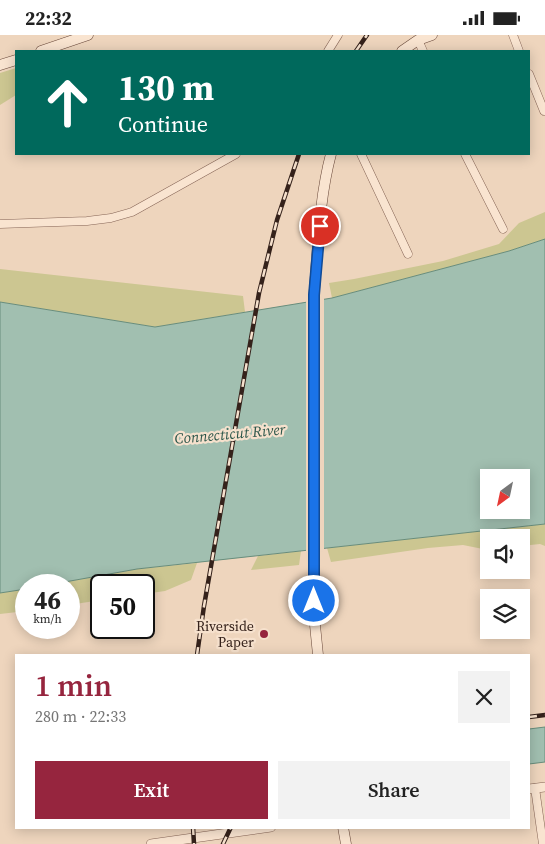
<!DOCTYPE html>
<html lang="en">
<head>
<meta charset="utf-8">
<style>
  :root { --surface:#fff; --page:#f2f2f2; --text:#222; --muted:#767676; --accent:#96253e }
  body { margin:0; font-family:"Source Serif 4",serif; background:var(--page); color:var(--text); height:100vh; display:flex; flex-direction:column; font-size:19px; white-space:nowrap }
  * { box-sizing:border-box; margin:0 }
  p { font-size:16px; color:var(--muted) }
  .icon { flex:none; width:28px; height:28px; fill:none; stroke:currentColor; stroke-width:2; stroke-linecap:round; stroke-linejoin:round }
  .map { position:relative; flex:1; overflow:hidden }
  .panel { position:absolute; left:15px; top:619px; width:515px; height:175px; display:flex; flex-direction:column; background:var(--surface); border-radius:0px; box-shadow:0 2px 12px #0003 }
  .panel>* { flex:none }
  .top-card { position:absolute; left:15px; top:15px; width:515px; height:105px; border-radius:0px; box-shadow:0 2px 12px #0003; background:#00695c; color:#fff; overflow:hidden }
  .needle { width:32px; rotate:213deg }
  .buttons { position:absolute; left:480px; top:434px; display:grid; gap:10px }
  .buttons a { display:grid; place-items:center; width:50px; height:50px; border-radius:0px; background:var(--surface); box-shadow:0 2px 12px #0003; font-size:25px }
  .speed { position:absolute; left:15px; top:539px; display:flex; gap:10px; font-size:25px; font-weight:700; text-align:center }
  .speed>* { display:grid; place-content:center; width:65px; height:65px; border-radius:50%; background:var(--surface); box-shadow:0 2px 12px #0003; line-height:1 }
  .speed small { font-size:12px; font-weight:400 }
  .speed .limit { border:2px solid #111; border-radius:8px; background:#fff; color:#111 }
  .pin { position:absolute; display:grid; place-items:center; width:42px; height:42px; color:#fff; margin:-21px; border:2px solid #fff; border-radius:50%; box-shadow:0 1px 5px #0007 }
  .me { position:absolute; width:55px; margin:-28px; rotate:0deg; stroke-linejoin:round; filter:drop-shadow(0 0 4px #0008) }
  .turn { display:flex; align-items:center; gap:18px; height:105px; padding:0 20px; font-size:22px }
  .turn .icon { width:65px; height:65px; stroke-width:2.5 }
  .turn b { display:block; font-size:35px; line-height:42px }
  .round { display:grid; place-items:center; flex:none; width:52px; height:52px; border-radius:0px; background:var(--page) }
  .headline { display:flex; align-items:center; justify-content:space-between; height:85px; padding:0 20px }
  h1 { font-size:30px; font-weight:600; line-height:38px; color:var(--accent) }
  .button { display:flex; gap:10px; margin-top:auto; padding:10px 20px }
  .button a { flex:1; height:58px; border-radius:0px; background:var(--accent); color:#fff; font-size:20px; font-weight:600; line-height:58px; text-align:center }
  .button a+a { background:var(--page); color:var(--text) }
  .status { display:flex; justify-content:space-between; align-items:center; height:35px; padding:0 25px; background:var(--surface); direction:ltr }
  .status svg { height:14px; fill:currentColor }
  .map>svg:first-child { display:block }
  .green { fill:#ccc691 }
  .water { fill:#a1bfb0; stroke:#688d7c; fill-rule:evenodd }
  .pier { fill:#eed5bd }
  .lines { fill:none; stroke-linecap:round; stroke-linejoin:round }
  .minor-casing { stroke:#866556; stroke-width:9 }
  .tertiary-casing { stroke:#866556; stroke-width:10 }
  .secondary-casing { stroke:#684739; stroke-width:11 }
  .minor { stroke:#f9e4d0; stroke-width:8 }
  .tertiary { stroke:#f9e4d0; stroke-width:9 }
  .secondary { stroke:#f9e4d0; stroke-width:10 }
  .rail-casing { stroke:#35221b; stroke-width:4.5 }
  .rail { stroke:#f6e1cd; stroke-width:2.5; stroke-dasharray:8; stroke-linecap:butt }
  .route-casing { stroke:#114b97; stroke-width:12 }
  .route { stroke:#1a73e8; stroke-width:9 }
  .poi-dot { fill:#96253e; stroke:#f6e1cd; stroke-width:2 }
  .labels { text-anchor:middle; stroke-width:4.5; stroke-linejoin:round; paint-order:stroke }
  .poi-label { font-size:14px; fill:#35221b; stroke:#f6e1cd; text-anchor:end }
  .water-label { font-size:15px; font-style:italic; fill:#2a5549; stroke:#f6e1cd }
</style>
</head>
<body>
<div class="status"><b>22:32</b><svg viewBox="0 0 49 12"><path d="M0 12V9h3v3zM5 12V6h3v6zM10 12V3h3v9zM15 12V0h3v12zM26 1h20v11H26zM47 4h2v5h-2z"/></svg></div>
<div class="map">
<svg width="545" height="809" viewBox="0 0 545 809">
  <rect width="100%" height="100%" fill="#eed5bd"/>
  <g class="green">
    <polygon points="16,33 16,60 0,70 0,38"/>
    <polygon points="545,177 545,204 509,216 332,263 329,248 354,244 443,226 499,209 519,188"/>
    <polygon points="0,234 243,261 245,277 155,292 0,267"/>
    <polygon points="545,489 545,511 540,509 521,511 521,502 489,502 489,514 483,514 463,510 428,513 331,527 327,513"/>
    <polygon points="301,516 299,530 251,535 258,521"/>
    <polygon points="197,528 191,545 165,556 144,559 144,550 101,550 101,565 69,570 69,550 48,550 137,534"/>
    <polygon points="26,554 26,576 0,579 0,558"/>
  </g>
  <g class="water">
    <path d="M545 204V489L137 534 48 550H26V554L0 558V267L155 292 332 263 509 216ZM489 442H521V475H489Z"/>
    <polygon points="545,692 545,727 529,729 529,694"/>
  </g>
  <polygon class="pier" points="324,261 324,516 306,518 306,264"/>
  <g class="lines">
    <g class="minor-casing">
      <g id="minor">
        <polyline points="513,0 519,16"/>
        <polyline points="418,5 423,16"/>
        <polyline points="328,16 338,0"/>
        <polyline points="529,39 544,76 545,76"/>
        <polyline points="361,119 408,219"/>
        <polyline points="465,119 503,194"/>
        <polyline points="0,189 87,186 111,183 132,177 236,119"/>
        <polyline points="535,753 543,809"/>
      </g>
    </g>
    <g class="tertiary-casing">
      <g id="tertiary">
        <polyline points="529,754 545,752"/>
        <polyline points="151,809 271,792"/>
      </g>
    </g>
    <g class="secondary-casing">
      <g id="secondary">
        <polyline points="41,16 88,0"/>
        <polyline points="402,16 418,5 432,0"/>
        <polyline points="0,30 16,25"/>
        <path d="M318 620 314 580V260C318 213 319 164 331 119"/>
        <polyline points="343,792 346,809"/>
      </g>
    </g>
    <use href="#minor" class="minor"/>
    <use href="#tertiary" class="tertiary"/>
    <use href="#secondary" class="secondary"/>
    <g class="rail-casing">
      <g id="rail">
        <polyline points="356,16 367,0"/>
        <polyline points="197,620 204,571 259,258 277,185 299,119"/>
        <polyline points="529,682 545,680"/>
        <polyline points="193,792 194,809"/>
        <polyline points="223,809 231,792"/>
      </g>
    </g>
    <use href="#rail" class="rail"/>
  </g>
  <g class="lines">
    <g class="route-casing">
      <polyline id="route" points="314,566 314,260 320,191"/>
    </g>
    <use href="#route" class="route"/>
  </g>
  <circle class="poi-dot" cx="264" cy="599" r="5"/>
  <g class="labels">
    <g class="poi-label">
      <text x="254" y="596">Riverside<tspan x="254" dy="16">Paper</tspan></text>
    </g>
    <g class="water-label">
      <text transform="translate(230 399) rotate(-5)" y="5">Connecticut River</text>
    </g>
  </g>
</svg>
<div class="buttons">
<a><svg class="needle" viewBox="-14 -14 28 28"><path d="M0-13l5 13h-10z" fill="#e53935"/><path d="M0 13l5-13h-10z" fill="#767676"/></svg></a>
<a><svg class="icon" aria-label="sound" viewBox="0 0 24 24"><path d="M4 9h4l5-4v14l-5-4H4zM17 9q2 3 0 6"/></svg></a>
<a><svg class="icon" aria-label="layers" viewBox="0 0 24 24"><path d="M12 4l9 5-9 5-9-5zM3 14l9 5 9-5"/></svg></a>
</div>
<div class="speed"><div>46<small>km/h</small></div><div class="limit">50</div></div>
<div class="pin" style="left:320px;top:191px;background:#d93025"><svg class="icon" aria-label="arrive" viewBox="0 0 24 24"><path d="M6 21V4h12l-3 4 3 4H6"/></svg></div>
<svg class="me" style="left:314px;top:566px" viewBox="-20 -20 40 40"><circle r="17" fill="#1a73e8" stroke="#fff" stroke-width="3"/><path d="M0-11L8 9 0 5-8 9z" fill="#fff"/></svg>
<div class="top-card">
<div class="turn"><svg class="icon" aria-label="ahead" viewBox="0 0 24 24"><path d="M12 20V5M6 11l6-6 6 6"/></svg><div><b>130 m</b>Continue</div></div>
</div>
<section class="panel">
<div class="headline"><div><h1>1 min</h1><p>280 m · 22:33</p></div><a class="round"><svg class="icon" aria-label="close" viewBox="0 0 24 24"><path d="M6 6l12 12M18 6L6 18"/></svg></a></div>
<div class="button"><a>Exit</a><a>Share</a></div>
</section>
</div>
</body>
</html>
